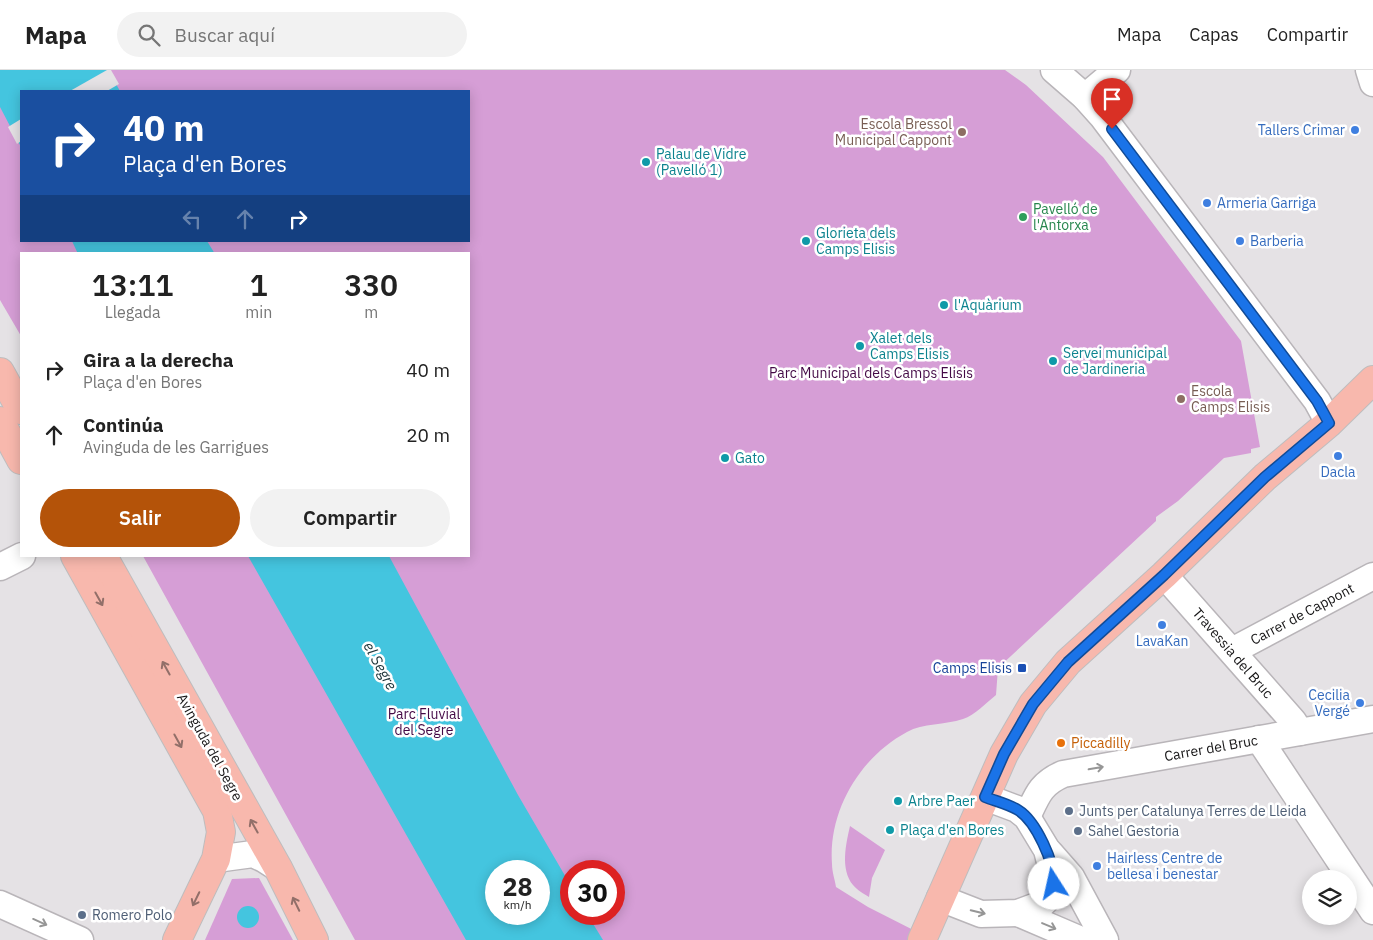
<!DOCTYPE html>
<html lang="es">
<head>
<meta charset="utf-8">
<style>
  :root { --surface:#fff; --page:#f2f2f2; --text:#222; --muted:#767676; --line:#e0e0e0; --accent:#b45309 }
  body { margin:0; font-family:"IBM Plex Sans",sans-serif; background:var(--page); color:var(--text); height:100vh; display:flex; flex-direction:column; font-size:19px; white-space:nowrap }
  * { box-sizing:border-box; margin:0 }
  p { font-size:16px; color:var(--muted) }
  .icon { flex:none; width:28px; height:28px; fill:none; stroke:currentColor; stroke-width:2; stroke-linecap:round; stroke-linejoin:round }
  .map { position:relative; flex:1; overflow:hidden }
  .details { position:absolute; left:20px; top:182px; width:450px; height:305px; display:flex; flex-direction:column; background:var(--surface); border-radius:0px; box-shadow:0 2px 12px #0003 }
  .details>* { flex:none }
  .top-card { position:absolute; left:20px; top:20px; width:450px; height:152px; border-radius:0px; box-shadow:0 2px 12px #0003; background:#1a4fa0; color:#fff; overflow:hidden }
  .tools { position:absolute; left:1302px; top:800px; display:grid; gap:10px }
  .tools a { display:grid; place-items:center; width:55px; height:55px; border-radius:50%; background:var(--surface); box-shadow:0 2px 12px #0003; font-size:25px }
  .speed { position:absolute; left:485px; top:790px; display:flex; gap:10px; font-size:25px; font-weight:700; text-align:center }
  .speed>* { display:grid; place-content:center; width:65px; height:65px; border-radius:50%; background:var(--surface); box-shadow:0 2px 12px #0003; line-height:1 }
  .speed small { font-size:12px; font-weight:400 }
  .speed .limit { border:8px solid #d22; background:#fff; color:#111 }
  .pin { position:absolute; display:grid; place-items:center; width:42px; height:42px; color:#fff; margin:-51px -21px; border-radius:50% 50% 50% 0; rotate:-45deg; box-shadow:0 0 5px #0007 }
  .pin .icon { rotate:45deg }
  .me { position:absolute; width:55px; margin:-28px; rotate:350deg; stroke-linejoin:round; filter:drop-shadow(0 0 4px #0008) }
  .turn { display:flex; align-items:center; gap:18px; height:105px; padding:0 20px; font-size:22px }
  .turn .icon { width:65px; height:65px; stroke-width:2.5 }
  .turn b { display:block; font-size:35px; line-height:42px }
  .lanes { display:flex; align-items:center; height:48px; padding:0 20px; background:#0003; justify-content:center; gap:25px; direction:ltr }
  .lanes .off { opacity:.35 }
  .eta { display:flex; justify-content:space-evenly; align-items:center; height:85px; text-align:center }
  .eta b { font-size:30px; font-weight:600; line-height:35px }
  .action { display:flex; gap:10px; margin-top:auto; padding:10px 20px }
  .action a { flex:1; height:58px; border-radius:30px; background:var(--accent); color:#fff; font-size:20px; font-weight:600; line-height:58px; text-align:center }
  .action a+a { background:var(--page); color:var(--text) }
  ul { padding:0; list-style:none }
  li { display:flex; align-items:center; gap:15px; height:65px; padding:0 20px }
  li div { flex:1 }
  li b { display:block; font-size:19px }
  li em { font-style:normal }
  header { display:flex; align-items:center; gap:30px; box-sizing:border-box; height:70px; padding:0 25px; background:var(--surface); border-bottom:1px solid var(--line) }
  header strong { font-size:24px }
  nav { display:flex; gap:28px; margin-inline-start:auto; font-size:18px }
  .search { width:350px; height:45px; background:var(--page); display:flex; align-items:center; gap:12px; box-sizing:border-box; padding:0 18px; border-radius:28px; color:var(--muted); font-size:19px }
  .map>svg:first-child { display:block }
  .green { fill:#d69ed6; fill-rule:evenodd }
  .water { fill:#44c5df; fill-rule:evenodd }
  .pier { fill:#e5e2e5 }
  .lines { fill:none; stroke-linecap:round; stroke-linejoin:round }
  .minor-casing { stroke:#b9b5b9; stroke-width:29 }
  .major-casing { stroke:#bebdbe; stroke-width:30 }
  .minor { stroke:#fff; stroke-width:26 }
  .major { stroke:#f8b8ad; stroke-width:28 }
  .oneway { stroke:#926f69 }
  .oneway2 { stroke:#969696 }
  .route-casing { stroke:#114b97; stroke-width:12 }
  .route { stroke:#1a73e8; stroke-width:9 }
  .shop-dot { fill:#3f7fe0; stroke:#fff; stroke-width:2 }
  .education-dot { fill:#8d6e63; stroke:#fff; stroke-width:2 }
  .culture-dot { fill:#0f9aa8; stroke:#fff; stroke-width:2 }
  .leisure-dot { fill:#2e9e5b; stroke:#fff; stroke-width:2 }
  .transit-dot { fill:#1a4fb4; stroke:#fff; stroke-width:2 }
  .food-dot { fill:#e8710a; stroke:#fff; stroke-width:2 }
  .service-dot { fill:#5c6f8a; stroke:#fff; stroke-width:2 }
  .labels { text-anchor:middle; stroke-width:5; stroke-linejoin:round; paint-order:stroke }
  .education-label { font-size:14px; fill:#785e54; stroke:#fff; text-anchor:end }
  .shop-label { font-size:14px; fill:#366cbe; stroke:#fff; text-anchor:start }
  .culture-label { font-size:14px; fill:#0d838f; stroke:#fff; text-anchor:start }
  .leisure-label { font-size:14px; fill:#27864d; stroke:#fff; text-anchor:start }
  .park-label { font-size:14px; fill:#440946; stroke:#fff }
  .street-label { font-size:14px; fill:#161516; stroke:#fff }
  .transit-label { font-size:14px; fill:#164399; stroke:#fff; text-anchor:end }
  .food-label { font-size:14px; fill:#c56008; stroke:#fff; text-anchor:start }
  .service-label { font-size:14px; fill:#4e5e75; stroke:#fff; text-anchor:start }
  .water-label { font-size:15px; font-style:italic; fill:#20363b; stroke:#fff }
</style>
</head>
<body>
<header>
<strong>Mapa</strong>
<div class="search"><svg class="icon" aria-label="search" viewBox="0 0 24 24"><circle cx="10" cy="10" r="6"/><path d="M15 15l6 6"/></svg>Buscar aquí</div>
<nav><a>Mapa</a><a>Capas</a><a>Compartir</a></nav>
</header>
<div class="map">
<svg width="1373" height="870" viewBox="0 0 1373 870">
  <rect width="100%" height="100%" fill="#e5e2e5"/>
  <g class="green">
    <path d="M0 0H1005L1026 15 1103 87 1241 271 1260 377 1251 379V383L1224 388 1178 431 1156 447V451L998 598 996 625C986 633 975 645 963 649 945 655 923 653 907 662 860 687 828 741 832 794 832 802 835 810 836 817L868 837 933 870H355L143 486H469V184H21V266L0 230ZM21 21H469V171H21ZM496 801H539V844H496ZM571 801H614V844H571Z"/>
    <path d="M850 756 885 780 872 808 869 827C864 824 857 820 853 815 840 799 846 774 850 756Z"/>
    <polygon points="259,808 293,870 205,870 232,809"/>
  </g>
  <g class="water">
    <polygon points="0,0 108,0 120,21 21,21 21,77 0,37"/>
    <polygon points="72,171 207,171 215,184 78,184"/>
    <path d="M248 486H389L518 725 571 816V844H587L603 870H466ZM539 801V844H496V801Z"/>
    <circle cx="248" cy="847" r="11"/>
  </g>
  <g class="pier">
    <polygon points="107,0 111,0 119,14 107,21 70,21"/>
    <polygon points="21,49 21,71 17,74 8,57"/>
  </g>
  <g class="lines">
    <g class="minor-casing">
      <g id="minor">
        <polyline points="1054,0 1085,27 1102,46 1317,331 1329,353"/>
        <polyline points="1369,0 1373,13"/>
        <polyline points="1085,27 1117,0"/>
        <polyline points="0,497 22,486"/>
        <polyline points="1164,505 1293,651 1300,662"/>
        <polyline points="1232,581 1373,506"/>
        <polyline points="1259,669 1373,841"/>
        <path d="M1027 747C1037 726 1040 714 1063 704L1373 649"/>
        <polyline points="1050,783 1071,807 1105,870"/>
        <polyline points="216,789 253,784 264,789 278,798"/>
        <polyline points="940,828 981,844 1018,843 1042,834 1047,829 1054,814 1054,808 1047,780 1027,747 1017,739 985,727"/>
        <polyline points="0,834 80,870"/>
        <polyline points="1018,843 1081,870"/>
      </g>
    </g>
    <g class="major-casing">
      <g id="major">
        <polyline points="0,302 21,340"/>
        <polyline points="0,351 21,390"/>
        <polyline points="75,486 217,741 221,762 216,789 177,870"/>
        <polyline points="103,486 278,798 314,870"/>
        <polyline points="922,870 1004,684 1033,634 1068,592 1164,505 1265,407 1329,353 1373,310"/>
      </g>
    </g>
    <use href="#minor" class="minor"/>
    <use href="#major" class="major"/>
  </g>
  <defs><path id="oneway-shaft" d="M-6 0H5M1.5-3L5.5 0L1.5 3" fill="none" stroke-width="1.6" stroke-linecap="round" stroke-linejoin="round" transform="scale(1.25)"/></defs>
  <g class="oneway">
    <use href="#oneway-shaft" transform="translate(99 529) rotate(61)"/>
    <use href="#oneway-shaft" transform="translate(166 598) rotate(-119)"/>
    <use href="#oneway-shaft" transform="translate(178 671) rotate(61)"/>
    <use href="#oneway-shaft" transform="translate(254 756) rotate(-119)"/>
    <use href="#oneway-shaft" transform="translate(196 829) rotate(116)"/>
    <use href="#oneway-shaft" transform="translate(296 834) rotate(-116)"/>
  </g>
  <g class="oneway2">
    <use href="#oneway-shaft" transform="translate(1096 698) rotate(-10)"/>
    <use href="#oneway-shaft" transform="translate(978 842) rotate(14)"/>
    <use href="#oneway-shaft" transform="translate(40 852) rotate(24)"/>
    <use href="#oneway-shaft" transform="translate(1049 856) rotate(23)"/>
  </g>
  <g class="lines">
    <g class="route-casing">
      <path id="route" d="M1054 814C1055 793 1036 751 1018 740 1008 734 995 731 985 727L1004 684 1033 634 1068 592 1164 505 1265 407 1329 353 1317 331 1112 59"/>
    </g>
    <use href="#route" class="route"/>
  </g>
  <g class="shop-dot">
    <circle cx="1355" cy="60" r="5"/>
    <circle cx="1207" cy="133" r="5"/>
    <circle cx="1240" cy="171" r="5"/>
    <circle cx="1338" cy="386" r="5"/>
    <circle cx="1162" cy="555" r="5"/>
    <circle cx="1360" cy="633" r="5"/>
    <circle cx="1097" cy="796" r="5"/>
  </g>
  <g class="education-dot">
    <circle cx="962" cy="62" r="5"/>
    <circle cx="1181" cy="329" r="5"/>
  </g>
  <g class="culture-dot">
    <circle cx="646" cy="92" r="5"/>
    <circle cx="806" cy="171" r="5"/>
    <circle cx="944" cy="235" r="5"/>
    <circle cx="860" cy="276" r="5"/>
    <circle cx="1053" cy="291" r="5"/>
    <circle cx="725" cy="388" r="5"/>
    <circle cx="898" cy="731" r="5"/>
    <circle cx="890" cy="760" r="5"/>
  </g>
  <circle class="leisure-dot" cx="1023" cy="147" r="5"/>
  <rect class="transit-dot" x="1017" y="593" width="10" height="10" rx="2.5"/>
  <circle class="food-dot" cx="1061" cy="673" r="5"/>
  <g class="service-dot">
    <circle cx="1069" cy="741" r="5"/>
    <circle cx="1078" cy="761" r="5"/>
    <circle cx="82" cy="845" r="5"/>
  </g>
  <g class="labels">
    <g class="education-label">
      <text x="952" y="59">Escola Bressol<tspan x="952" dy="16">Municipal Cappont</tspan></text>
      <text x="1191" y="326" text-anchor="start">Escola<tspan x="1191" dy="16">Camps Elisis</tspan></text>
    </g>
    <g class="shop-label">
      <text x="1345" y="65" text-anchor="end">Tallers Crimar</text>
      <text x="1217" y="138">Armeria Garriga</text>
      <text x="1250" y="176">Barberia</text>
      <text x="1338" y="407" text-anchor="middle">Dacla</text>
      <text x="1162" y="576" text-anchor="middle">LavaKan</text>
      <text x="1350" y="630" text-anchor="end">Cecilia<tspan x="1350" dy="16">Vergé</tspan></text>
      <text x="1107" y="793">Hairless Centre de<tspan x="1107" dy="16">bellesa i benestar</tspan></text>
    </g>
    <g class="culture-label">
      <text x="656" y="89">Palau de Vidre<tspan x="656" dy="16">(Pavelló 1)</tspan></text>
      <text x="816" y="168">Glorieta dels<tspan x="816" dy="16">Camps Elisis</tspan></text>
      <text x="954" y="240">l'Aquàrium</text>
      <text x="870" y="273">Xalet dels<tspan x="870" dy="16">Camps Elisis</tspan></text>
      <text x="1063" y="288">Servei municipal<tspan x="1063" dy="16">de Jardineria</tspan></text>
      <text x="735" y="393">Gato</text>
      <text x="908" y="736">Arbre Paer</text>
      <text x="900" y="765">Plaça d'en Bores</text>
    </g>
    <g class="leisure-label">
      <text x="1033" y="144">Pavelló de<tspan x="1033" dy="16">l'Antorxa</tspan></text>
    </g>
    <g class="park-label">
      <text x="871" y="308">Parc Municipal dels Camps Elisis</text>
      <text x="424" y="649">Parc Fluvial<tspan x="424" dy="16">del Segre</tspan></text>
    </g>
    <g class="street-label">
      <text transform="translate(1302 544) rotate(-28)" y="5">Carrer de Cappont</text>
      <text transform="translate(1233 583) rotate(49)" y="5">Travessia del Bruc</text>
      <text transform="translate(210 677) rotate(61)" y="5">Avinguda del Segre</text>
      <text transform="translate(1211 678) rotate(-10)" y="5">Carrer del Bruc</text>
    </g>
    <g class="transit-label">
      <text x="1012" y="603">Camps Elisis</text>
    </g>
    <g class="food-label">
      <text x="1071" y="678">Piccadilly</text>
    </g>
    <g class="service-label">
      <text x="1079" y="746">Junts per Catalunya Terres de Lleida</text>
      <text x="1088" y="766">Sahel Gestoria</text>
      <text x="92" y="850">Romero Polo</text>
    </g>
    <g class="water-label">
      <text transform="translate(380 596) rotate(61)" y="5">el Segre</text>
    </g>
  </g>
</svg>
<div class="tools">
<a><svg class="icon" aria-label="layers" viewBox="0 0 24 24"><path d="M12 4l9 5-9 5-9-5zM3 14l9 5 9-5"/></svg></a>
</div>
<div class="speed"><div>28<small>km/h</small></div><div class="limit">30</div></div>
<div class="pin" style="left:1112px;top:59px;background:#d93025"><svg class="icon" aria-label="arrive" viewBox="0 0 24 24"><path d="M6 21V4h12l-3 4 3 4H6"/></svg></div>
<svg class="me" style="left:1054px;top:814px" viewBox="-20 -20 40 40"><circle r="19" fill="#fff"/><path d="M0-13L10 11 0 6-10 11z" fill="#1a73e8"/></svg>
<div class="top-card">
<div class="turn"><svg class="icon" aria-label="right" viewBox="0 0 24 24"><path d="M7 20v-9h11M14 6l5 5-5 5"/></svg><div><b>40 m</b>Plaça d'en Bores</div></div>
<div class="lanes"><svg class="icon off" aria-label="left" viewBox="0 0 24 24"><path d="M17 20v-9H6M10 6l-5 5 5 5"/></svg><svg class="icon off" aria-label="ahead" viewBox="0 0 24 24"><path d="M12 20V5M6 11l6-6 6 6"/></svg><svg class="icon" aria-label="right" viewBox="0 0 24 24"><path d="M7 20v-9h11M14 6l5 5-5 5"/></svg></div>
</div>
<section class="details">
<div class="eta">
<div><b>13:11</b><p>Llegada</p></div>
<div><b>1</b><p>min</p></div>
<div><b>330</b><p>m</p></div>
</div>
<ul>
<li><svg class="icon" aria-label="right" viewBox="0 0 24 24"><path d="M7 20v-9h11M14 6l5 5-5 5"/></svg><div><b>Gira a la derecha</b><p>Plaça d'en Bores</p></div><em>40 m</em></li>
<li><svg class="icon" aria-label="ahead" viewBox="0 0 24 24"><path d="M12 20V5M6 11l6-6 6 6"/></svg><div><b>Continúa</b><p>Avinguda de les Garrigues</p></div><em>20 m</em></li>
</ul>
<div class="action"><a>Salir</a><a>Compartir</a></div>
</section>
</div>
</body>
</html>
